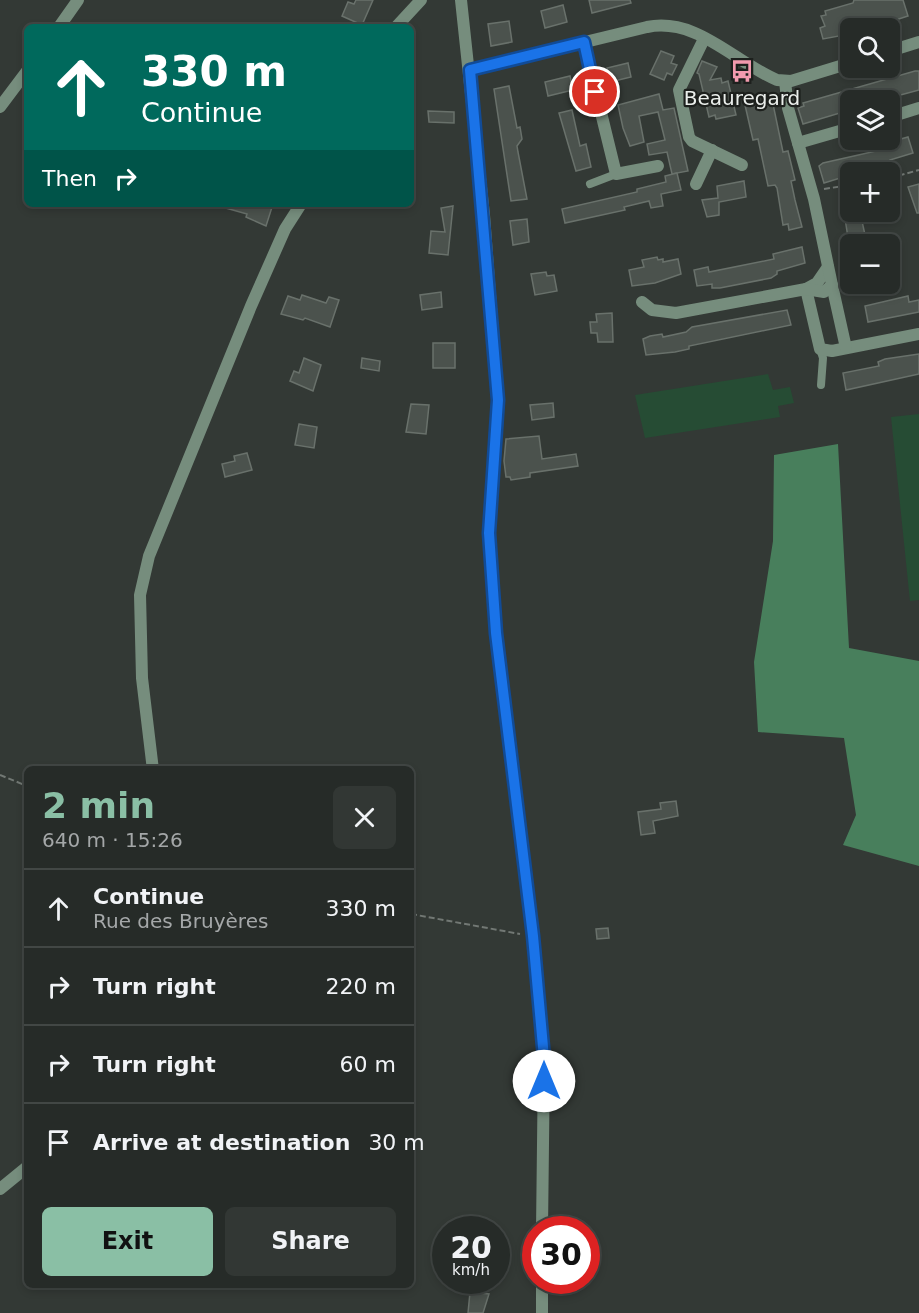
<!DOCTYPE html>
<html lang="en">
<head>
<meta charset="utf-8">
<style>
  :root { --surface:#262b28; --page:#323734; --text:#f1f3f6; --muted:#a4a7a8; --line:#424745; --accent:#8abfa5 }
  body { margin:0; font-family:"DejaVu Sans",sans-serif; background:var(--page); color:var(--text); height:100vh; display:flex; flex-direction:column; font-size:22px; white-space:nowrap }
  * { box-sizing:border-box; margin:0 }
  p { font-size:20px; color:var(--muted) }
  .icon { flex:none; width:33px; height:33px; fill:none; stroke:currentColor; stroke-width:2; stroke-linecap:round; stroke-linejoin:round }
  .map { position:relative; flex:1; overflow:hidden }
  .side { position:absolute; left:24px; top:766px; width:390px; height:522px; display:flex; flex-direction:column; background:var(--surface); border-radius:9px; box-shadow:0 3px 9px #0003,0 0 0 2px var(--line) }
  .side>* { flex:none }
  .top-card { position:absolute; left:24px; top:24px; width:390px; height:183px; border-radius:9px; box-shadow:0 3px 9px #0003,0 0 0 2px var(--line); background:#00695c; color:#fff; overflow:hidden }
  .buttons { position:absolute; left:840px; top:18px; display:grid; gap:12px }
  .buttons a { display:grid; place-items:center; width:60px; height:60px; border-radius:9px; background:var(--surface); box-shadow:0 3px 9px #0003,0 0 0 2px var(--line); font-size:30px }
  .speed { position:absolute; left:432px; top:1216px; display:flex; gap:12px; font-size:30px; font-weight:700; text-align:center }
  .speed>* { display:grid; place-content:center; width:78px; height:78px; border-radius:50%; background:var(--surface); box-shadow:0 3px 9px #0003,0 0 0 2px var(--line); line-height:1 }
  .speed small { font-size:15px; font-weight:400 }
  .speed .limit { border:9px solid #d22; background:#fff; color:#111 }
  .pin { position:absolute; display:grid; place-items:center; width:51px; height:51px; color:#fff; margin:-26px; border:3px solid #fff; border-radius:50%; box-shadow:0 2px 6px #0007 }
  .me { position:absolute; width:66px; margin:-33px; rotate:0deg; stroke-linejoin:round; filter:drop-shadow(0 0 4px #0008) }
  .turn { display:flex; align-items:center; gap:21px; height:126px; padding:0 18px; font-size:27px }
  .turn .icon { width:78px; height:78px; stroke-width:2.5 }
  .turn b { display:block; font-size:42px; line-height:51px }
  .then { display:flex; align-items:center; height:57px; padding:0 18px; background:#0003; gap:12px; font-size:22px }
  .round { display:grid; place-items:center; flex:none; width:63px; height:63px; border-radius:9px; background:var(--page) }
  .summary { display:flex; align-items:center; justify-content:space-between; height:102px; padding:0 18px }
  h1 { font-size:36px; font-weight:700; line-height:45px; color:var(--accent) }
  .primary-button { display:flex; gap:12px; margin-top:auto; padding:12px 18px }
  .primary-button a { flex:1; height:69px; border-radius:9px; background:var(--accent); color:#111; font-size:24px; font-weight:700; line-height:69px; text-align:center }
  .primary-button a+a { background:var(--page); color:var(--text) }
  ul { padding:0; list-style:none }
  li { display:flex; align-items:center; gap:18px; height:78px; padding:0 18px; border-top:2px solid var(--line) }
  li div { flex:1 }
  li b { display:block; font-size:22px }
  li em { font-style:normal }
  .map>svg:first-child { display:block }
  .green { fill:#264c34 }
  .forest { fill:#487f5c }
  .building { fill:#4b524d; stroke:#69716b; stroke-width:1.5 }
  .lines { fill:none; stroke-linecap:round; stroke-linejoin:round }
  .path { stroke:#727874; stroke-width:2; stroke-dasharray:6 3; stroke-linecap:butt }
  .service { stroke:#768d7d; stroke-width:8 }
  .minor { stroke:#768d7d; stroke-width:12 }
  .route-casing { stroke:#114b97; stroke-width:15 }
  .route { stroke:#1a73e8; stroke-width:10 }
  .labels { text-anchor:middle; stroke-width:4.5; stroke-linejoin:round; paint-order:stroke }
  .poi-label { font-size:20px; fill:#ebefec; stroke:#1d201d }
</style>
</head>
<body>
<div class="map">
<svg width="919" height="1313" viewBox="0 0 919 1313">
  <rect width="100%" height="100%" fill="#333935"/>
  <g class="green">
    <polygon points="768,374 773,390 790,387 794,403 778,406 780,417 645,438 635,395"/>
    <polygon points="919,414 919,600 910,601 891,417"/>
  </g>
  <polygon class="forest" points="838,444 849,648 919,661 919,866 843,845 856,815 844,738 758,732 754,662 773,541 774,455"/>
  <g class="building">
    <polygon points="356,0 373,0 362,25 342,16 348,2 354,4"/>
    <polygon points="589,0 630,0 631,3 592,13"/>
    <polygon points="854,0 903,0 908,16 877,26 876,23 850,28 850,34 823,39 820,28 825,26 821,16 826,15 825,11 853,3"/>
    <polygon points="563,5 567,22 545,28 541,11"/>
    <polygon points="509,21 512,42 491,46 488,24"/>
    <polygon points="661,51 674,56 671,63 677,65 672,75 667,73 664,80 650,74"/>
    <polygon points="702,61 717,67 710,80 721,78 722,83 728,81 736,115 716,119 715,115 709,117 699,74 697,73"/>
    <polygon points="628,63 631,77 610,82 607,68"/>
    <polygon points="915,71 919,71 919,90 882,100 850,100 850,110 803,124 798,108 804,106 803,103"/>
    <polygon points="570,76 573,90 548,96 545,82"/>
    <polygon points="509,86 517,128 520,127 522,139 517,146 518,152 527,199 511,201 494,89"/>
    <polygon points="659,94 663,110 674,108 688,171 672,174 667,152 649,155 647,144 665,140 658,112 639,116 644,142 630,146 623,128 618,105"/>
    <polygon points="765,101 766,106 773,104 783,152 788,151 795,180 791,181 795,200 802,227 789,230 788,224 783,225 777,188 775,185 768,186 758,139 753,140 745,105"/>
    <polygon points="572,110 580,146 586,144 591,167 576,171 559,113"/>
    <polygon points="428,111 454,112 454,123 429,122"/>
    <polygon points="908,137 913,153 890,160 894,172 850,172 850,175 824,183 819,166 823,163 885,149 883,144"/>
    <polygon points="677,173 681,190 661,194 663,206 651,208 649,201 624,207 625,210 565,223 562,209 637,192 637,189 666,182 665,176"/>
    <polygon points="744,181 746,197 719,202 719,215 707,217 702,200 718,198 717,186"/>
    <polygon points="919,184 919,213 917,213 908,187"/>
    <polygon points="223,204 273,204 266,226 246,217 247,214 222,207"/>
    <polygon points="453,206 448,255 429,253 431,231 445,232 441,208"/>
    <polygon points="844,212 860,212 867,244 849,244"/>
    <polygon points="527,219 529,242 513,245 510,221"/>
    <polygon points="802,247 805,263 777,271 777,274 771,278 720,288 712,288 712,284 697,286 694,270 708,267 709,272 774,259 773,254"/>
    <polygon points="657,257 658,260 663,259 663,262 678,259 681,274 655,283 632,286 629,270 644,267 642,260"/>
    <polygon points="546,272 547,276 554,275 557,291 535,295 531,274"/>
    <polygon points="441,292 442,307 422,310 420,295"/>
    <polygon points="302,295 326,303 329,297 339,300 330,327 305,318 303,320 281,314 288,296 300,300"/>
    <polygon points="908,296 909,302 919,300 919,312 868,322 865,306"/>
    <polygon points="787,310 791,325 689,346 689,349 675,352 646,355 643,339 650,336 662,334 663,337 686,332 692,327"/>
    <polygon points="612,313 613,342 598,342 597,333 591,333 590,322 597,322 596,314"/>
    <rect x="433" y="343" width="22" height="25"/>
    <polygon points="919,354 919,374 846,390 843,373 879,366 878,362 885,359"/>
    <polygon points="304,358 321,365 313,391 290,381 294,371 299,373"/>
    <polygon points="362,358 380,361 379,371 361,368"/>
    <polygon points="553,403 554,417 532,420 530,405"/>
    <polygon points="411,404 429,405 426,434 406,432"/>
    <polygon points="299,424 317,427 314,448 295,445"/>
    <polygon points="539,436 542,459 576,454 578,466 530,473 530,477 511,480 510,477 506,477 504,461 506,439"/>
    <polygon points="247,453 252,470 225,477 222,464 235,461 234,456"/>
    <polygon points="676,801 678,816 653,821 655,833 641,835 638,812 661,809 660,803"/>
    <polygon points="608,928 609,938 597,939 596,929"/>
    <polygon points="470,1292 489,1294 483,1313 468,1313"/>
  </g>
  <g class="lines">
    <g class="path">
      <polyline points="890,178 919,170"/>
      <polyline points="824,189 850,185"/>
      <polyline points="0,775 27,786"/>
      <polyline points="411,914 520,934"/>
    </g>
    <g class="service">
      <polyline points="590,184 616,174"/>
      <polyline points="820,349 823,358 821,385"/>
    </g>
    <g class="minor">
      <polyline points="461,0 484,215 498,400 489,533 496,634 533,936 544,1058 542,1230"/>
      <polyline points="59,27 78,0"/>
      <polyline points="396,27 421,0"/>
      <polyline points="704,39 679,90 689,137 692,141 742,165"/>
      <polyline points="584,43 616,174 658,166"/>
      <polyline points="890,51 919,42"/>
      <path d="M470 70 647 27C697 17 734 62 777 80L791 81 850 63"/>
      <polyline points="0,107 27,71"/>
      <polyline points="890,117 919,108"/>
      <polyline points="798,143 850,128"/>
      <polyline points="696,184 712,150"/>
      <polyline points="828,267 817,283 806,289 820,349 832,351 919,334"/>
      <polyline points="832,285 846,348"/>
      <polyline points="642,302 652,310 676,313 806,289 824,292 832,285 814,199 788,108 785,81"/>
      <polyline points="153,770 142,678 140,595 149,556 251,306 285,229 301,204"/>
      <polyline points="0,1189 27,1167"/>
      <polyline points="542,1313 542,1281"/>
    </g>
  </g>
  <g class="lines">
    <g class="route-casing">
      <polyline id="route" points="544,1081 544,1058 533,936 496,633 489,533 498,400 470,70 584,42 595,92"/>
    </g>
    <use href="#route" class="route"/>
  </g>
  <defs>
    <g id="bus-bare" transform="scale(1.8)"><path d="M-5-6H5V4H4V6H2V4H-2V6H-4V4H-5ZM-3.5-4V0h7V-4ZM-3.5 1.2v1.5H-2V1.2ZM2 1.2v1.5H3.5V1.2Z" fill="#f29aae" stroke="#1d201d" stroke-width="2.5" paint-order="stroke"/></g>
  </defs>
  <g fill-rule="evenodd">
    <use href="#bus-bare" x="742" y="71"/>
  </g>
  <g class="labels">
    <g class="poi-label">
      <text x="742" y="105">Beauregard</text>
    </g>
  </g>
</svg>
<div class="buttons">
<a><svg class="icon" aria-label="search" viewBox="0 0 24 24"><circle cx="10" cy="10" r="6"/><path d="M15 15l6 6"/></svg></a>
<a><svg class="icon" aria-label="layers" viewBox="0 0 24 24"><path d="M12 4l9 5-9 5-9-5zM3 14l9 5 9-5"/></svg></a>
<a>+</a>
<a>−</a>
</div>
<div class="speed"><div>20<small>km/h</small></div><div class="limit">30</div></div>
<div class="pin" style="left:595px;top:92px;background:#d93025"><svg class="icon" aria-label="arrive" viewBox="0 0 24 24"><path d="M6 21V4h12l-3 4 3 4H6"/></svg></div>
<svg class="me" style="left:544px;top:1081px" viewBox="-20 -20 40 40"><circle r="19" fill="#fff"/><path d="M0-13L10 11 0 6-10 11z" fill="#1a73e8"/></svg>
<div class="top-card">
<div class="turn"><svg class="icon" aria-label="ahead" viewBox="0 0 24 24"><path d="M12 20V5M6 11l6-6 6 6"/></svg><div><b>330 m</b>Continue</div></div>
<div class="then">Then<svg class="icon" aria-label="right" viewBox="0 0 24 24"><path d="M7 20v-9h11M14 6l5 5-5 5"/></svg></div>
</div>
<section class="side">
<div class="summary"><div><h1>2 min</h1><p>640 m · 15:26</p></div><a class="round"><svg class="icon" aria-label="close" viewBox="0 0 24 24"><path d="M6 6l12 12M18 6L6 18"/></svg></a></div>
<ul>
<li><svg class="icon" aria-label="ahead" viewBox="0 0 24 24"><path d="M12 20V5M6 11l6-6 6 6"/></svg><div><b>Continue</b><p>Rue des Bruyères</p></div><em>330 m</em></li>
<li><svg class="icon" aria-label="right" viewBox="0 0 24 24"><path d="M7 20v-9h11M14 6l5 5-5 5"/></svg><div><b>Turn right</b></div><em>220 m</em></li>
<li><svg class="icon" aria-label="right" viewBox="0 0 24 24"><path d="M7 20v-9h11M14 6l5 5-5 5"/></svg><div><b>Turn right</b></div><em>60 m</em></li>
<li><svg class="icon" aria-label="arrive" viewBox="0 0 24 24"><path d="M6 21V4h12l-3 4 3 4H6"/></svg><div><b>Arrive at destination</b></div><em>30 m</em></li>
</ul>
<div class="primary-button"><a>Exit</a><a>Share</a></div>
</section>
</div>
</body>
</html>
